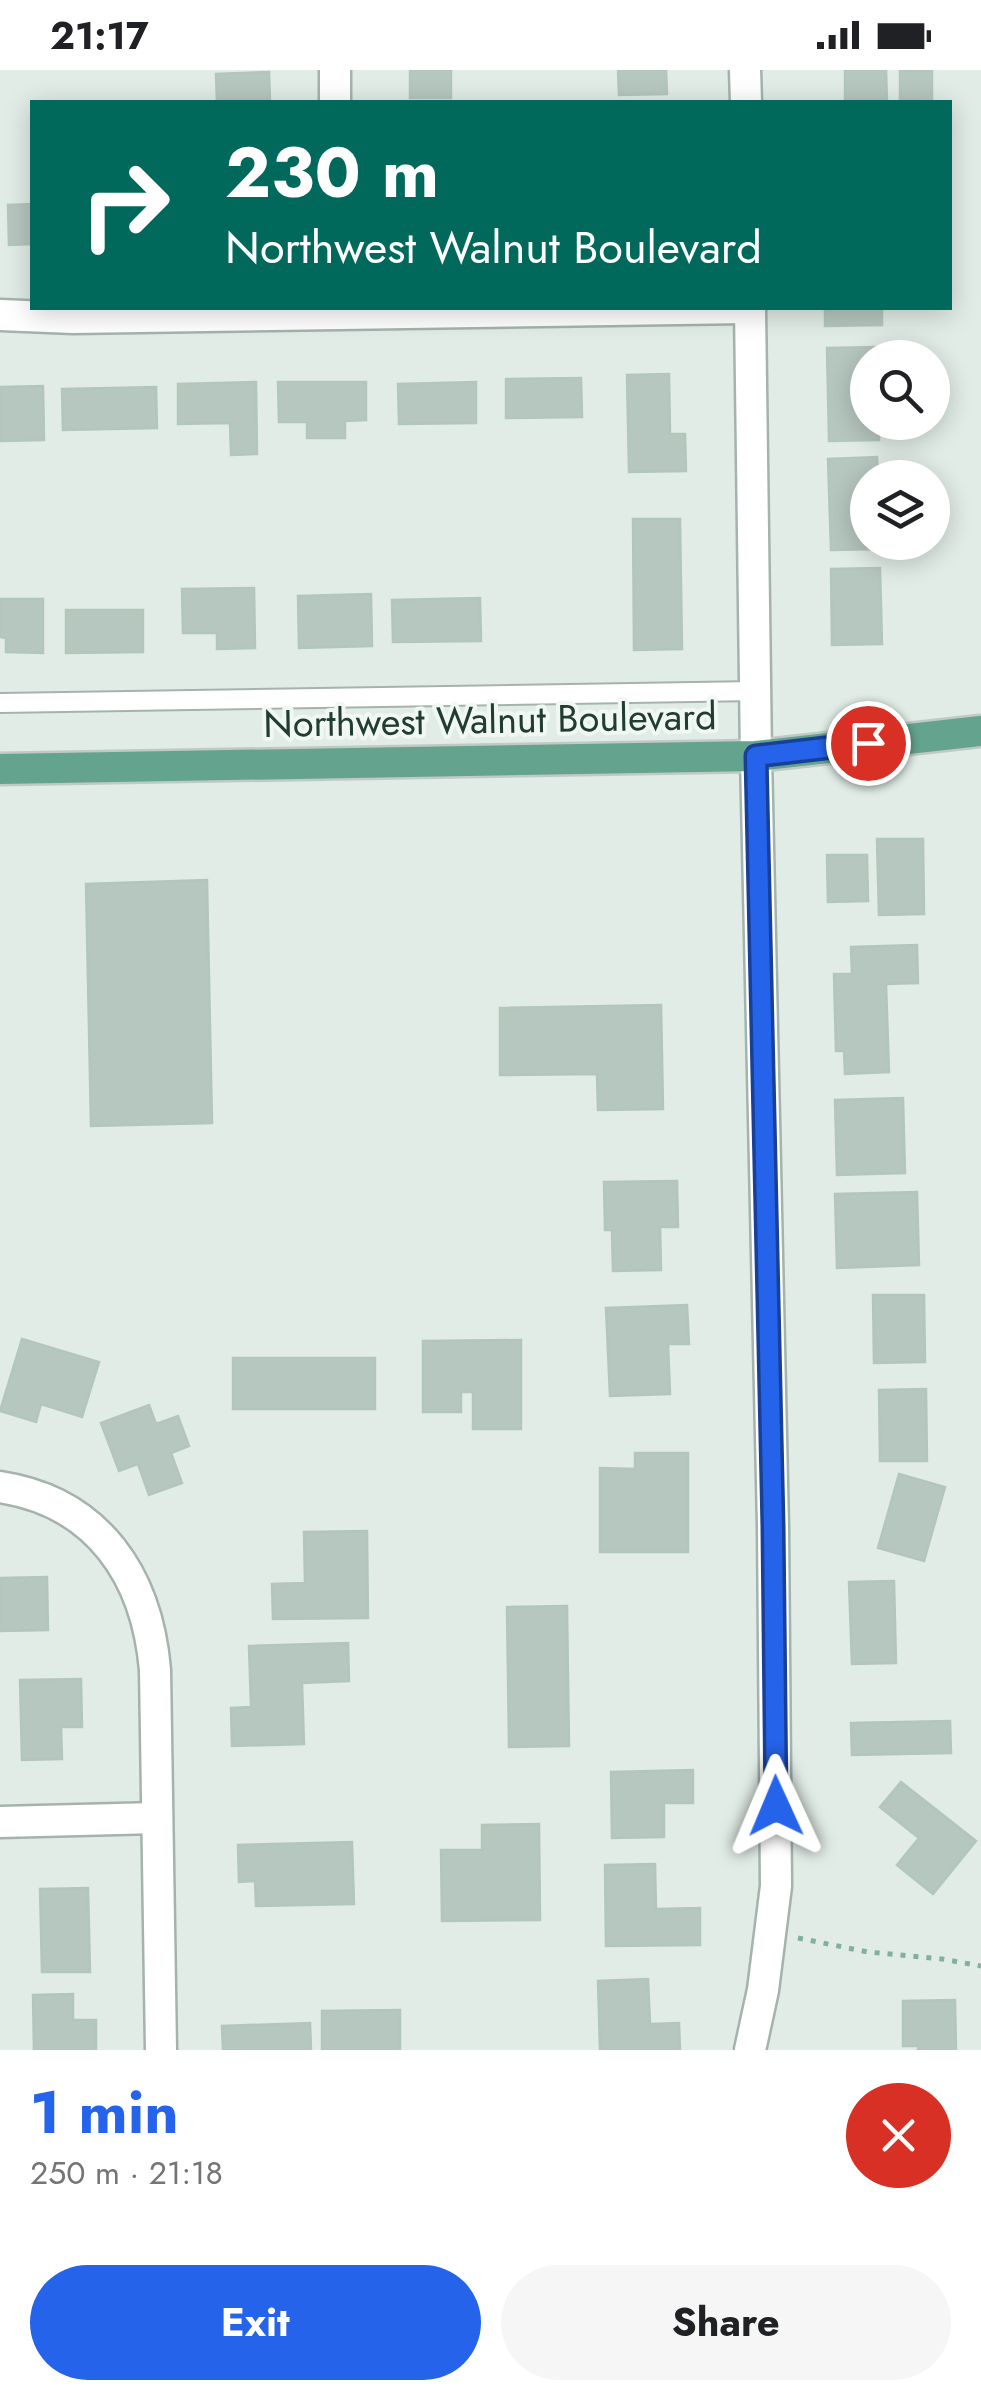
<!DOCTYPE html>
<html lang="en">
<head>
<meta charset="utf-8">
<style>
  :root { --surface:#fff; --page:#f6f6f6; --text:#202124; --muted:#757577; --accent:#2563eb }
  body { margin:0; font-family:Jost,sans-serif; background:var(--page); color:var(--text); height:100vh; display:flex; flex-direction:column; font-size:38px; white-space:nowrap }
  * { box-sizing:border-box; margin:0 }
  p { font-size:32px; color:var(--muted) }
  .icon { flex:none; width:55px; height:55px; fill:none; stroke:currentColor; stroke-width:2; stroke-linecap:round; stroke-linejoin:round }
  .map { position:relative; height:1980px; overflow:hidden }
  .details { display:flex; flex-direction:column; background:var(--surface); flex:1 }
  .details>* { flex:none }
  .top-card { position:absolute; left:30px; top:30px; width:922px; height:210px; border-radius:0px; box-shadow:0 5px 25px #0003; background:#00695c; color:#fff; overflow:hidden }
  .controls { position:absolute; left:850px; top:270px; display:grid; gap:20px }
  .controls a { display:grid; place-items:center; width:100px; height:100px; border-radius:50%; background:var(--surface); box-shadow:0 5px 25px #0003; font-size:50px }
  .pin { position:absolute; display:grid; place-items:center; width:85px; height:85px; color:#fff; margin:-42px; border:5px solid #fff; border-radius:50%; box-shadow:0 2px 10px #0007 }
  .me { position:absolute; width:110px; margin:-55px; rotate:359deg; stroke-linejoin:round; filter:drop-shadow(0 0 8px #0008) }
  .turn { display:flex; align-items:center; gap:35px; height:210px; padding:0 30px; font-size:45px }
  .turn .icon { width:130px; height:130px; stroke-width:2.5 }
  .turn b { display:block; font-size:70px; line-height:85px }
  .round { display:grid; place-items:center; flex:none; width:105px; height:105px; border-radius:52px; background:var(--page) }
  .overview { display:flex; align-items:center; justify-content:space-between; height:170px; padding:0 30px }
  h1 { font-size:60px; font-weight:700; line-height:75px; color:var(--accent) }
  .primary-button { display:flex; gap:20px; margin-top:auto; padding:20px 30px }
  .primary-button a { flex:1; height:115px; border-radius:60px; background:var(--accent); color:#fff; font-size:40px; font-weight:700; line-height:115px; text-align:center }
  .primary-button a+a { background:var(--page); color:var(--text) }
  .status { display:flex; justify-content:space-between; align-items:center; height:70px; padding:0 50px; background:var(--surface); direction:ltr }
  .status svg { height:28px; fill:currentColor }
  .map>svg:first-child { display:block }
  .building { fill:#b6c7bf; stroke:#b3c6bc; stroke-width:2.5 }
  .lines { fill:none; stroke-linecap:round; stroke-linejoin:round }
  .service-casing { stroke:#a4b4ad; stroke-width:22 }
  .minor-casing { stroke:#a4b4ad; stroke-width:35 }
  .primary-casing { stroke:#c1c9c6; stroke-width:35 }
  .path { stroke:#80b19d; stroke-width:5; stroke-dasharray:5 8; stroke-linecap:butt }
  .service { stroke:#fff; stroke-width:18 }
  .minor { stroke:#fff; stroke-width:30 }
  .primary { stroke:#64a38d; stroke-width:30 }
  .route-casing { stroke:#184099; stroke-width:25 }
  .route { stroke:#2563eb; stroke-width:18 }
  .labels { text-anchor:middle; stroke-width:8; stroke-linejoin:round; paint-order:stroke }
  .street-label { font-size:38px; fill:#213d33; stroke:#f1f8f4 }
</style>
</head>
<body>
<div class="status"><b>21:17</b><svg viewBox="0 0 49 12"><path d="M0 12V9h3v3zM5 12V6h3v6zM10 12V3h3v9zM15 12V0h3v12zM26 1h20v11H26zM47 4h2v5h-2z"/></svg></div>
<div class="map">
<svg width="981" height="1980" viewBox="0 0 981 1980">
  <rect width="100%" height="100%" fill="#e1ece6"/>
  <g class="building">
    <rect x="410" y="0" width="41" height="28"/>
    <polygon points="618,0 666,0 667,24 619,25"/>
    <polygon points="845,0 886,0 887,32 845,32"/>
    <rect x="900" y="1" width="32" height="31"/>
    <polygon points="269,2 270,32 217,32 216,4"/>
    <polygon points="32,134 32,174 9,175 8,135"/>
    <polygon points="825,238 882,238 882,255 825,256"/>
    <polygon points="878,277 878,288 868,288 868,352 879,352 879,370 829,371 827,278"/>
    <polygon points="669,304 670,364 685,364 686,401 629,402 627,305"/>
    <polygon points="581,308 582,347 506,348 506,309"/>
    <polygon points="256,312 257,384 231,385 230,353 178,354 178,314"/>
    <polygon points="278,312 366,312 366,350 345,351 345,368 307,368 307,352 279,352"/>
    <polygon points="476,312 476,353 399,354 398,314"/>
    <polygon points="43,316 44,370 0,371 0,317"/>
    <polygon points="156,317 157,358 63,360 62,319"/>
    <polygon points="877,387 878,408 868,408 868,472 880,472 880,479 831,480 828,389"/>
    <polygon points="633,449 680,449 682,579 634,580"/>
    <polygon points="880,498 882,574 832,575 831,499"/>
    <polygon points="254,518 255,578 217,579 217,563 183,563 182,519"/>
    <polygon points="371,524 372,576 299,578 298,526"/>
    <polygon points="480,528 481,571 393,572 392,530"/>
    <polygon points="0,529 43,529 43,583 6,582 6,568 0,567"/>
    <polygon points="66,540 143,540 143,582 66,583"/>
    <polygon points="877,769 923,769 924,844 879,845"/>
    <polygon points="827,785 867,785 868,831 828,832"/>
    <polygon points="207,810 212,1053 91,1056 86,814"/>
    <polygon points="917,875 918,913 886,914 889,1002 845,1004 844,981 836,981 834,904 852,904 851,877"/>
    <polygon points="661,935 663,1039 598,1040 597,1004 500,1005 500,938"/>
    <polygon points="903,1028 905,1103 837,1105 835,1030"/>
    <polygon points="677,1111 678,1157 660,1157 661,1200 613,1201 612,1160 605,1160 604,1112"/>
    <polygon points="917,1122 919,1195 837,1198 835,1124"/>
    <polygon points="873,1225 924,1225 925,1292 874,1293"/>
    <polygon points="687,1235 689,1274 668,1274 670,1324 610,1326 606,1238"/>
    <polygon points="22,1269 99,1292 82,1347 41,1334 36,1352 0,1341"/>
    <polygon points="521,1270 521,1359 473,1359 473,1322 461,1322 461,1342 423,1342 423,1271"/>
    <rect x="233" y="1288" width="142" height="51"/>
    <polygon points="926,1319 927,1391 880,1391 879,1320"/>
    <polygon points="149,1335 156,1354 178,1346 189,1376 171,1383 182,1413 149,1425 138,1394 119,1401 101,1353"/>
    <polygon points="635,1383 688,1383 688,1482 600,1482 600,1398 635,1399"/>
    <polygon points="899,1404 945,1417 924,1491 878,1478"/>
    <polygon points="367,1461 368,1548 273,1549 272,1514 305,1513 304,1462"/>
    <polygon points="47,1507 48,1560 0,1561 0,1508"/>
    <polygon points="894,1511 896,1593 852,1594 849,1512"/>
    <polygon points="567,1536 569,1676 509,1677 507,1537"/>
    <polygon points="348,1573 349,1611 302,1613 304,1674 232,1676 231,1638 251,1637 249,1576"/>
    <polygon points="81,1609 82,1657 61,1657 62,1689 22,1690 20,1610"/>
    <polygon points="950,1651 951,1683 852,1685 851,1653"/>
    <polygon points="693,1700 693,1733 664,1733 664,1767 612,1768 611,1702"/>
    <polygon points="901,1712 976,1771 933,1824 897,1795 919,1768 880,1737"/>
    <polygon points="539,1754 540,1850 442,1851 441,1780 482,1780 482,1755"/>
    <polygon points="352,1772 354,1834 256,1836 255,1811 239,1812 238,1775"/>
    <polygon points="655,1794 656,1839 700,1838 700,1875 606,1876 605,1795"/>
    <polygon points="88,1818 90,1902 42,1902 40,1819"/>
    <polygon points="648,1909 650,1954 679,1953 680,1980 600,1980 598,1911"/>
    <polygon points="73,1924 73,1950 96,1950 96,1980 34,1980 33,1925"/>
    <polygon points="955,1930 956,1980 918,1980 918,1976 903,1976 903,1931"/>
    <polygon points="400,1940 400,1980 322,1980 322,1941"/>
    <polygon points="310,1953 311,1980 223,1980 222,1956"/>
  </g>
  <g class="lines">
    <g class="service-casing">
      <polyline id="service" points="0,633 755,621"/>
    </g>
    <g class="minor-casing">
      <g id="minor">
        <polyline points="335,0 335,32"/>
        <polyline points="745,0 746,32"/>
        <polyline points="750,238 756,686 773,1457 776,1816 763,1920 750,1980"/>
        <polyline points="0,245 73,248 747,238"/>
        <path d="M0 1417C98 1432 147 1506 155 1600L161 1980"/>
        <polyline points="0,1752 157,1748"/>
      </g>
    </g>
    <g class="primary-casing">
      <polyline id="primary" points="0,699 756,686 981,661"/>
    </g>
    <polyline class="path" points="798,1868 868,1882 942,1889 981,1896"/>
    <use href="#service" class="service"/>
    <use href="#minor" class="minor"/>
    <use href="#primary" class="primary"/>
  </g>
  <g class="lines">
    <g class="route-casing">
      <polyline id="route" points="776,1736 773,1457 756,686 868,673"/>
    </g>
    <use href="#route" class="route"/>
  </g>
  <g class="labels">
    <g class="street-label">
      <text transform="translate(490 650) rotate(-1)" y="13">Northwest Walnut Boulevard</text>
    </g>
  </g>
</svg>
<div class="controls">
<a><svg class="icon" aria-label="search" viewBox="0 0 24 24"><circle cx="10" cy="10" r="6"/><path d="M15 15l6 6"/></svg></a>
<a><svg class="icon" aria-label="layers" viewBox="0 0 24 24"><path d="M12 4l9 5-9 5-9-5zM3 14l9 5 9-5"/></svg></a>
</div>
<div class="pin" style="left:868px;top:673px;background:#d93025"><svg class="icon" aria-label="arrive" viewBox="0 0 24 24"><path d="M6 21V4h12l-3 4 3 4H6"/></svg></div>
<svg class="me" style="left:776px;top:1736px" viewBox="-20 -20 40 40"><path d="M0-17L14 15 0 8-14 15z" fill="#2563eb" stroke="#fff" stroke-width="4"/></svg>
<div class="top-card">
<div class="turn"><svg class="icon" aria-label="right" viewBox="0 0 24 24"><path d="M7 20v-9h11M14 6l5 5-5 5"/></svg><div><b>230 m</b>Northwest Walnut Boulevard</div></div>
</div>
</div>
<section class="details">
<div class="overview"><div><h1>1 min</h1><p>250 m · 21:18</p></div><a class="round" style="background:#d93025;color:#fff"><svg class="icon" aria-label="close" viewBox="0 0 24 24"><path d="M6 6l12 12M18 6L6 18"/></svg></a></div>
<div class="primary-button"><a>Exit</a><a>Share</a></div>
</section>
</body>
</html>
